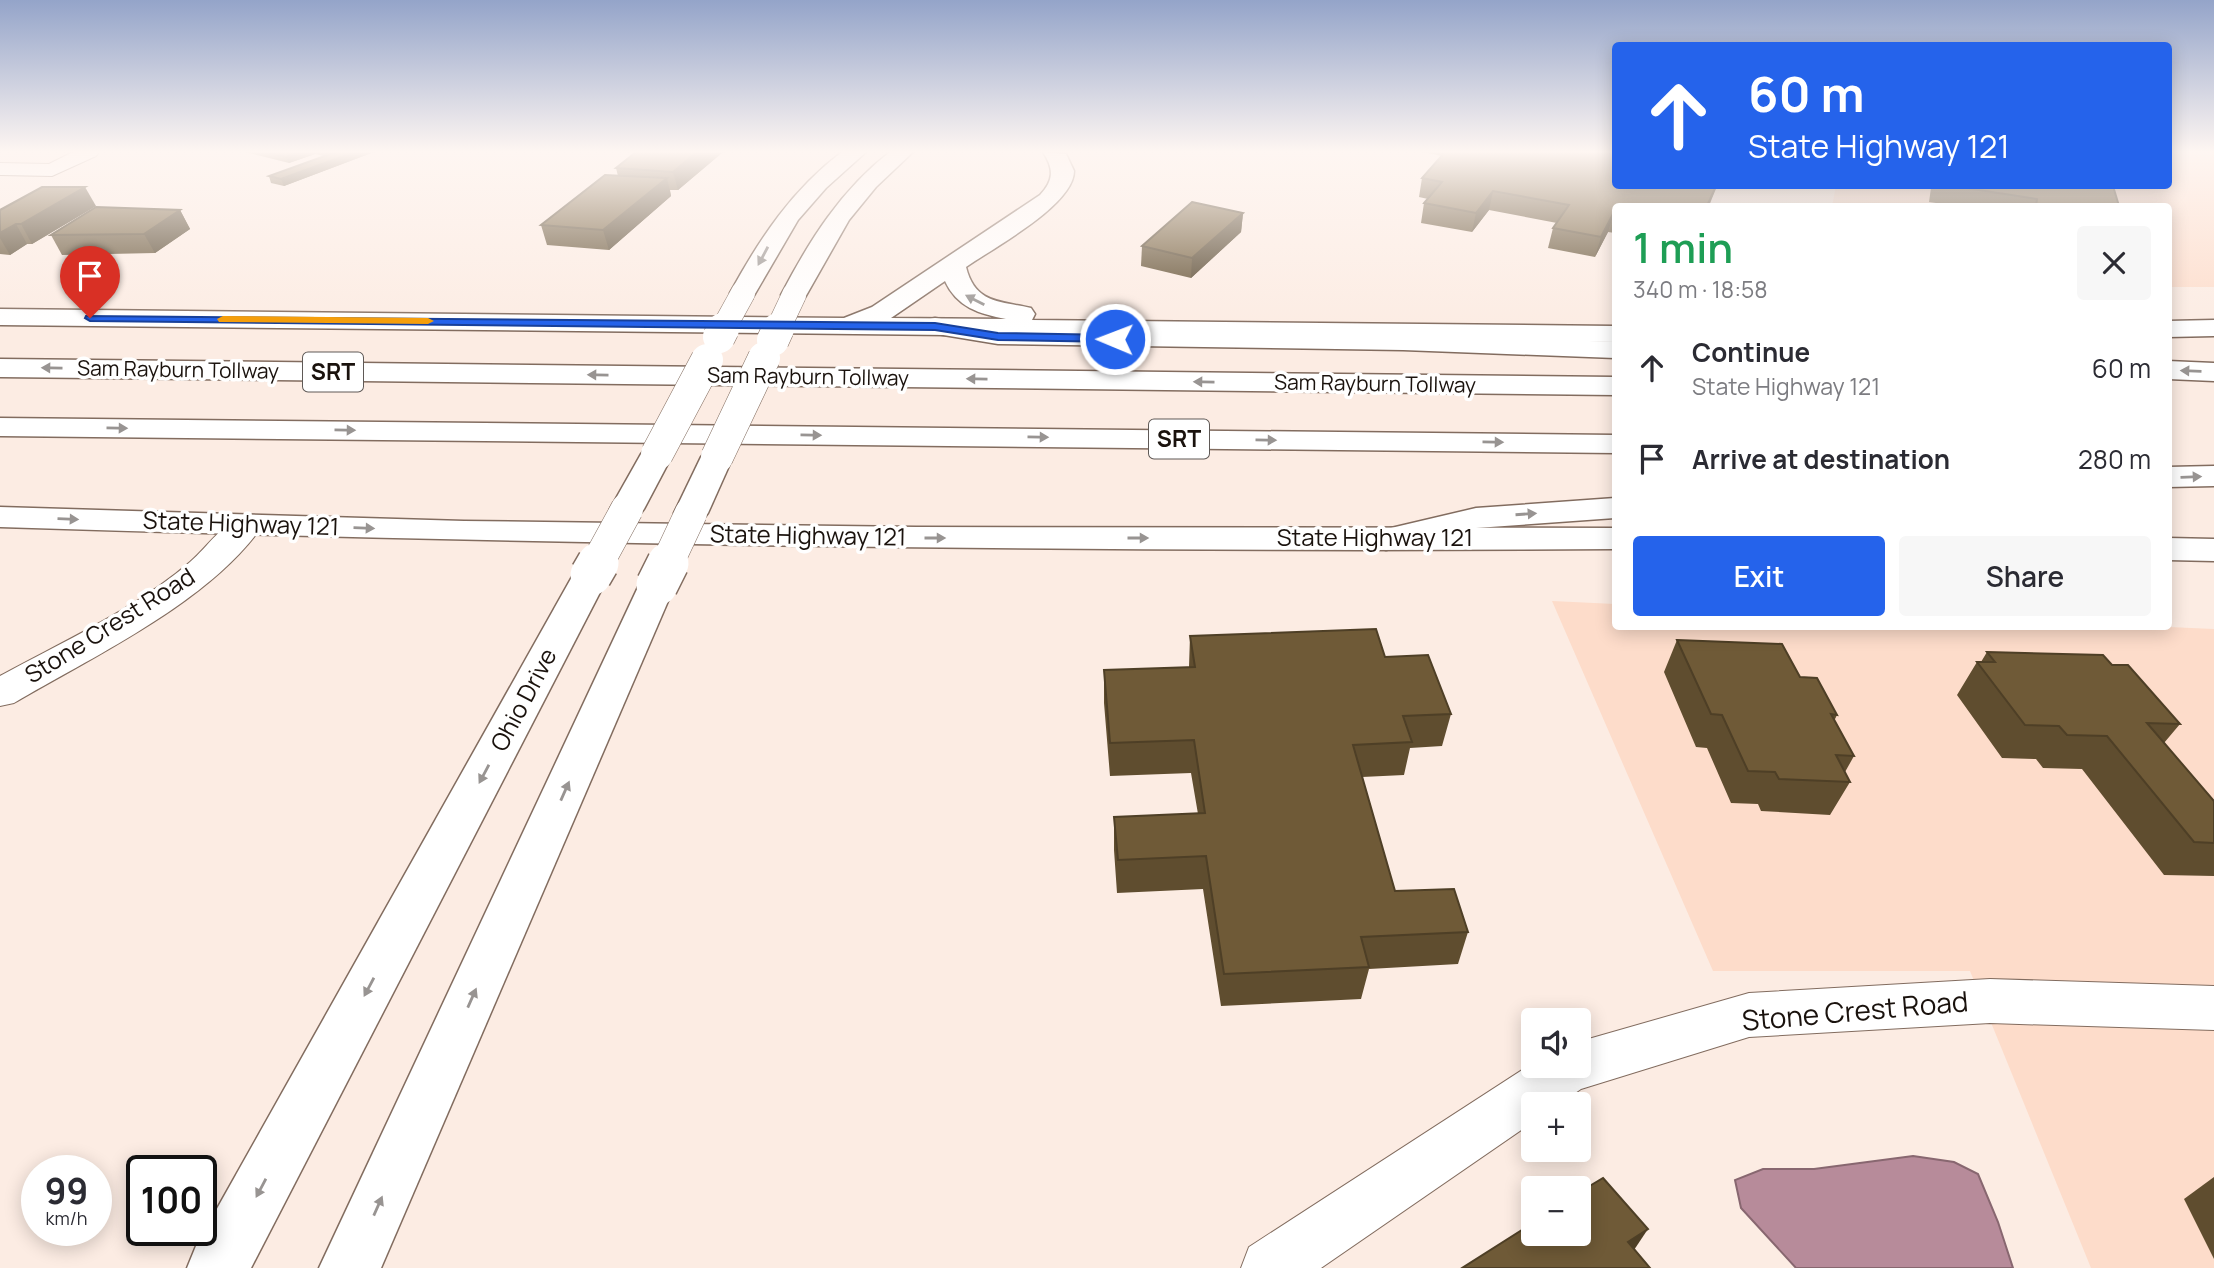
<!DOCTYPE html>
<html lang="en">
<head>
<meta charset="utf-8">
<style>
  :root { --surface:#fff; --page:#f7f7f7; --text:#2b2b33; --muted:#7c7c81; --accent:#2563eb }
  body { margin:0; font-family:Manrope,sans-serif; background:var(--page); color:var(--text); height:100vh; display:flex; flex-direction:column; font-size:26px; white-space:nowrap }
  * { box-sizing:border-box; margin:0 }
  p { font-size:23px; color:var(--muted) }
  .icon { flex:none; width:38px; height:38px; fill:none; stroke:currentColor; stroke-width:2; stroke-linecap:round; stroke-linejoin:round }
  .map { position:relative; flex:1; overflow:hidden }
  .panel { position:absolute; left:1612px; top:203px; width:560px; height:427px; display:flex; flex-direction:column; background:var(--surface); border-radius:7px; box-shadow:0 4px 18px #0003 }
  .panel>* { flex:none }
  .top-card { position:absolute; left:1612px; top:42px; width:560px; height:147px; border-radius:7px; box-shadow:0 4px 18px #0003; background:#2563eb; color:#fff; overflow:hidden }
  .buttons { position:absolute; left:1521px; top:1008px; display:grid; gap:14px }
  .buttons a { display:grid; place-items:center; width:70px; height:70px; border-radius:7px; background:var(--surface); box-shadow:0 4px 18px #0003; font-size:35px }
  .speed { position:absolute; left:21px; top:1155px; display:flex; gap:14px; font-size:35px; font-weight:700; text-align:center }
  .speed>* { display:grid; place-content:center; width:91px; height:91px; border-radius:50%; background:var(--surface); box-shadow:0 4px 18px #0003; line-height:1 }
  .speed small { font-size:18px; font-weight:400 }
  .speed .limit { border:4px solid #111; border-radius:10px; background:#fff; color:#111 }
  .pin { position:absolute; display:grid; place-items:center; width:60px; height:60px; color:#fff; margin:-72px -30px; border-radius:50% 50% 50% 0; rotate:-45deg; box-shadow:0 0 7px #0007 }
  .pin .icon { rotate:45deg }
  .me { position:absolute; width:77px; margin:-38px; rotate:271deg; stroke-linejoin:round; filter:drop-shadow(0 0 5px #0008) }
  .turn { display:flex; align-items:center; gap:24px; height:147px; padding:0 21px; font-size:32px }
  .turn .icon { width:91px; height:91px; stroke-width:2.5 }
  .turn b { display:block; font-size:49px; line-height:60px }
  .round { display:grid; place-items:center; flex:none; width:74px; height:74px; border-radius:7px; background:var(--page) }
  .overview { display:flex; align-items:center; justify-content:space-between; height:119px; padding:0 21px }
  h1 { font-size:42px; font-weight:600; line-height:52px; color:#1e9e55 }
  .button { display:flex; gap:14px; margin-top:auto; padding:14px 21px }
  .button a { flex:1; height:80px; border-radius:7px; background:var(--accent); color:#fff; font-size:28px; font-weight:600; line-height:80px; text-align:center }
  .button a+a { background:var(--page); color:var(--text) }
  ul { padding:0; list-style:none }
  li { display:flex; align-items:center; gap:21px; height:91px; padding:0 21px }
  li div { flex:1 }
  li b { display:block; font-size:26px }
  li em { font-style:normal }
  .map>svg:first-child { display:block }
  .built { fill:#fddcca }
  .water { fill:#b78b9a; stroke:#886770; stroke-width:2 }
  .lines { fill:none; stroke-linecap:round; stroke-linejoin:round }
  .minor-casing { stroke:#826c5f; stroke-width:2 }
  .major-casing { stroke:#826c5f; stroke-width:3 }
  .highway-casing { stroke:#826c5f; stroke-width:3 }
  .minor { fill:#fff; fill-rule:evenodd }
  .major { fill:#fff; fill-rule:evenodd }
  .highway { fill:#fff; fill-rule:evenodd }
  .major-bridge-far2-casing { stroke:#826c5f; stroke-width:25; stroke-linecap:butt }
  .major-bridge-far1-casing { stroke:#826c5f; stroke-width:33; stroke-linecap:butt }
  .major-bridge-casing { stroke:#826c5f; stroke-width:44; stroke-linecap:butt }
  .major-bridge-far2 { stroke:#fff; stroke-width:24 }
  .major-bridge-far1 { stroke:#fff; stroke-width:32 }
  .major-bridge { stroke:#fff; stroke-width:41 }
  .wall { fill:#5f4d2f }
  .shaded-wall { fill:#4e3f26 }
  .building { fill:#6f5a37; stroke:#4e3f26; stroke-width:2 }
  .oneway { fill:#989492 }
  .route { fill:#2563eb; stroke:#184099; stroke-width:2 }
  .slow { fill:#f59e0b }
  .labels { text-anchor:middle; stroke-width:7; stroke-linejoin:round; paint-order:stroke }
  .far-street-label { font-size:21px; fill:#1a120d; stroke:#fff }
  .shield { fill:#fff; stroke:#5f5956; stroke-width:2 }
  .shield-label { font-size:23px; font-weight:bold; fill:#1a120d }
  .street-label { font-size:24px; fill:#1a120d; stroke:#fff }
  .near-street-label { font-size:28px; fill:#1a120d; stroke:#fff }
</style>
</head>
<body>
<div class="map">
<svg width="2214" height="1268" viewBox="0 0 2214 1268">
  <rect width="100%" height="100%" fill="#fcece3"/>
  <g class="built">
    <polygon points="2168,152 2214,152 2214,287 2168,287 2168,206 1832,206 1836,186 2168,186"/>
    <polygon points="1552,601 1615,604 1615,626 2146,626 2214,629 2214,1268 2091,1268 1970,971 1713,971"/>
  </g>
  <polygon class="water" points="1913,1156 1954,1162 1978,1174 1998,1222 2013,1268 1796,1268 1741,1208 1735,1180 1763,1169 1814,1169"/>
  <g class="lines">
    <g class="minor-casing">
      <g id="minor">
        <polygon points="73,152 99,152 96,156 52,176 0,175 0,163 49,164"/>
        <path d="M247 515 259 518 263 525C210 602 94 656 14 703L0 706V676C62 642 136 609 190 562 208 547 223 521 247 515Z"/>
        <polygon points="1990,979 2214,986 2214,1030 1990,1023 1749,1037 1581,1089 1559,1104 1533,1104 1533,1122 1321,1268 1241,1268 1249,1247 1533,1063 1533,1066 1578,1066 1578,1042 1749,993"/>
      </g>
    </g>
    <g class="major-casing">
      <g id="major">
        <path d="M842 152H866L826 188 798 220 752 299 743 301 734 299 730 293C760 238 792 190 842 152Z"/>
        <path d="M890 152H913L876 187 849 220 803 301 794 303 785 301 781 295C809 241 841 190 890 152Z"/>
        <path d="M1043 152 1066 154 1074 171C1074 205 993 248 966 267 975 304 1001 301 1031 308L1035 314 1032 320 1615 326V342L0 325V309L844 318 872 307 1040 195C1054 180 1054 169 1043 152ZM945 281C957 307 979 314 1006 319L891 318Z"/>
        <polygon points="2214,320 2214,336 2168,337 2168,321"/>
        <polygon points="657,444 668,447 673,454 644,509 639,516 627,519 615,516 610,509 641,454 646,447"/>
        <polygon points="717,447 728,450 733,457 708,513 703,520 691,523 679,520 674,513 701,457 706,450"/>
        <path d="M0 507 464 521 916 527 1615 528V549C1077 553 538 544 0 527Z"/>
        <polygon points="2168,538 2214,539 2214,561 2168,560"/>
        <polygon points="591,564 604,567 609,575 251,1268 187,1268 196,1246 573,575 578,567"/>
        <polygon points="657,574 670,577 675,585 381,1268 319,1268 639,585 644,577"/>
      </g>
    </g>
    <g class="highway-casing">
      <g id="highway">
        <polygon points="935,318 998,328 1403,334 1615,342 1615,358 1403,350 998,344 925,332 921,326 925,320"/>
        <polygon points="0,359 1615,377 1615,395 0,377"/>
        <polygon points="2168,361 2214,363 2214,381 2168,379"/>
        <polygon points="0,418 1615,435 1615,453 0,436"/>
        <polygon points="2214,466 2214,486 2168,487 2168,467"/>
        <polygon points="1615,498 1615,518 1476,528 1386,550 1374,546 1368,539 1374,532 1476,508"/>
      </g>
    </g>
    <use href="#minor" class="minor"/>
    <use href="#major" class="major"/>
    <use href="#highway" class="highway"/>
    <g class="major-bridge-far2-casing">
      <g id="major-bridge-far2">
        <polyline points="722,331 743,293"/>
        <polyline points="777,331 794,295"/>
      </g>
    </g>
    <g class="major-bridge-far1-casing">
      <g id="major-bridge-far1">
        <polyline points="719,337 723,329"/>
        <polyline points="773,340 778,329"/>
        <polyline points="657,454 707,360"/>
        <polyline points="717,457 764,358"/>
        <polyline points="597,564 627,509"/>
        <polyline points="667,564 691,513"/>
      </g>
    </g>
    <g class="major-bridge-casing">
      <g id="major-bridge">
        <polyline points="591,575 598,563"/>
        <polyline points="657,585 668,563"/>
      </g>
    </g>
    <use href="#major-bridge-far2" class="major-bridge-far2"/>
    <use href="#major-bridge-far1" class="major-bridge-far1"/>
    <use href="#major-bridge" class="major-bridge"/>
  </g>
  <g class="wall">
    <polygon points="245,152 374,152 284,186 271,183 269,176 324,156 315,154 289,163"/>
    <polygon points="723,152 678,190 670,190 671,196 609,250 547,245 541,225 618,176 616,168"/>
    <polygon points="1423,152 1615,152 1615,186 1717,186 1709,206 1615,206 1615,233 1608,232 1595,257 1548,248 1553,228 1557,223 1489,210 1472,232 1421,223 1424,203 1428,199 1419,197 1422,178 1442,156"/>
    <polygon points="1913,186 2113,186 2119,206 1957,206 1929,202 1931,188"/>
    <polygon points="96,206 32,244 27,244 10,255 0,254 0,210"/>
    <polygon points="180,210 190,229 155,253 62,255 51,235"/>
    <polygon points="1243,213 1241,232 1191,278 1141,266 1142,246"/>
    <polygon points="1190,636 1385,657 1451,714 1442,746 1410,748 1404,775 1362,777 1395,891 1468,932 1458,964 1369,969 1361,999 1221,1006 1203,889 1117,893 1114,850 1114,817 1198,814 1191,773 1110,776 1104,703 1104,670 1189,667"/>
    <polygon points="1677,640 1800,677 1837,715 1834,721 1854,756 1845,772 1850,782 1830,815 1761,811 1758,804 1731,803 1707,748 1696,747 1664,672"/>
    <polygon points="1987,652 2112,665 2180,724 2164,743 2214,801 2214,876 2164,875 2082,769 2043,768 2036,759 2002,758 1957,695 1977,662 1981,662"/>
    <polygon points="2214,1177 2214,1259 2184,1199"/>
  </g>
  <g class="shaded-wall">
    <polygon points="299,152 314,152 315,154 289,163 286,157"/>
    <polygon points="355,152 374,152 284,186 281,179"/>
    <polygon points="697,152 723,152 678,190 673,172"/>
    <polygon points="667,178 671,196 609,250 603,230"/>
    <polygon points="85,187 96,206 32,244 21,224"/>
    <polygon points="1493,191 1489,210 1472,232 1476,213"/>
    <polygon points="180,210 190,229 155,253 144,234"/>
    <polygon points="1614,212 1608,232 1595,257 1601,237"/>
    <polygon points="1243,213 1241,232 1191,278 1192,258"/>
    <polygon points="16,224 27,244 10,255 0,238 0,233"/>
    <polygon points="1648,1229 1622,1268 1628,1242"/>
  </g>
  <g class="building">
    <polygon points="267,152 299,152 286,157"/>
    <polygon points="331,152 355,152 281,179 269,176 333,153"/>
    <polygon points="636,152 697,152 673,172 616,168"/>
    <polygon points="1445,152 1615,152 1615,186 1716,186 1707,206 1641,206 1629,204 1628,206 1615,206 1615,213 1614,212 1601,237 1553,228 1569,205 1493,191 1476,213 1424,203 1442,182 1422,178"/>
    <polygon points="605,175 667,178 603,230 541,225"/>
    <polygon points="1953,186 2113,186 2119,206 2036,206 2037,199"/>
    <polygon points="42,187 85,187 21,224 16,224 0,233 0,210"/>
    <polygon points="1192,202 1243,213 1192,258 1142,246"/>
    <polygon points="96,207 180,210 144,234 51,235"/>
    <polygon points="1376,629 1385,657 1428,655 1451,714 1403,716 1412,742 1353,745 1395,891 1454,889 1468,932 1361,937 1369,967 1224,974 1206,856 1118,860 1114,817 1205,813 1194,740 1110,743 1104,670 1195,667 1190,636"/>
    <polygon points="1677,640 1782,644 1800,677 1817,678 1837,715 1831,714 1854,756 1836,755 1850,782 1779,779 1775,772 1748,771 1722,715 1711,714"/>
    <polygon points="1987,652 2103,655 2112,665 2128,665 2180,724 2147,723 2214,801 2214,843 2194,842 2107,736 2067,735 2059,726 2025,725 1977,662 1995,662"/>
    <polygon points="1603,1178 1648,1229 1628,1242 1650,1268 1462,1268 1533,1223 1533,1234 1578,1234 1578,1193"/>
  </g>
  <defs><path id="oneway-solid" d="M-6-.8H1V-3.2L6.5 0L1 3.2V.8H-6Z" transform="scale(1.75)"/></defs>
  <g class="oneway">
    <use href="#oneway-solid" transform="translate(763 256) rotate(118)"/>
    <use href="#oneway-solid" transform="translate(975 300) rotate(-153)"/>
    <use href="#oneway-solid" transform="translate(52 368) rotate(-179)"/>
    <use href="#oneway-solid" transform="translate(2191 371) rotate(-178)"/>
    <use href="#oneway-solid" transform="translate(598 375) rotate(-179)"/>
    <use href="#oneway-solid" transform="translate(977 379) rotate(-179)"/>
    <use href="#oneway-solid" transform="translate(1204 382) rotate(-179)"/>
    <use href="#oneway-solid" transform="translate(117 428) rotate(1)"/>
    <use href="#oneway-solid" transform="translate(345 430) rotate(1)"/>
    <use href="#oneway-solid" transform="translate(811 435) rotate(1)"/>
    <use href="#oneway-solid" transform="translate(1038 437) rotate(1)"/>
    <use href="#oneway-solid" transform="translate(1266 440) rotate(1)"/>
    <use href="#oneway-solid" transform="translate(1493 442) rotate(1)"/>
    <use href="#oneway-solid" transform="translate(2191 477) rotate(-2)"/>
    <use href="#oneway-solid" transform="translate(1526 514) rotate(-4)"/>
    <use href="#oneway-solid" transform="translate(68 519) rotate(2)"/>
    <use href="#oneway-solid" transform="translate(364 528) rotate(2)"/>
    <use href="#oneway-solid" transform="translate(935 538)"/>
    <use href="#oneway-solid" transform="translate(1138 538)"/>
    <use href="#oneway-solid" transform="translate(484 774) rotate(118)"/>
    <use href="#oneway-solid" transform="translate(565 791) rotate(-66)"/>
    <use href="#oneway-solid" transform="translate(369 987) rotate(118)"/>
    <use href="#oneway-solid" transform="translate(472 998) rotate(-66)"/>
    <use href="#oneway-solid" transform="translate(261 1188) rotate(118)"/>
    <use href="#oneway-solid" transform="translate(378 1206) rotate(-66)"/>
  </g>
  <linearGradient id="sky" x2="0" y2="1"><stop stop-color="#94a4c9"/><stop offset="0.46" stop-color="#fef6f2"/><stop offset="1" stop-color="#fef6f2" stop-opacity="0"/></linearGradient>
  <rect width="2214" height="330" fill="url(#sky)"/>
  <polygon class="route" points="86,316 935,323 998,333 1115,335 1120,339 1115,342 998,340 935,330 90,321 85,318"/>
  <polygon class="slow" points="223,316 428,318 434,321 428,324 219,322 217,319"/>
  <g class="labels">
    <g class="far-street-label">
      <text transform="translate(178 370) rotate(1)" y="7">Sam Rayburn Tollway</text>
      <text transform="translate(808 377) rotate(1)" y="7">Sam Rayburn Tollway</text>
      <text transform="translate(1375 384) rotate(1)" y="7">Sam Rayburn Tollway</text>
    </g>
    <g class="shield">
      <rect x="303" y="352.5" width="60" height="39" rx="5"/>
      <rect x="1149" y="419.5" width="60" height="39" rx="5"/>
    </g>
    <g class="shield-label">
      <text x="333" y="380">SRT</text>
      <text x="1179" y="447">SRT</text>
    </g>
    <g class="street-label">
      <text transform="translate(241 524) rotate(2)" y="8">State Highway 121</text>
      <text transform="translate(808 536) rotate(1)" y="8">State Highway 121</text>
      <text x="1375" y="546">State Highway 121</text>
      <text transform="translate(110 626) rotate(-32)" y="8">Stone Crest Road</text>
      <text transform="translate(524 700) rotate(-62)" y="8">Ohio Drive</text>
    </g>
    <g class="near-street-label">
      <text transform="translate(1855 1011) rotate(-5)" y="10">Stone Crest Road</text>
    </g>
  </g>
</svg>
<div class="buttons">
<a><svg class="icon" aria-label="sound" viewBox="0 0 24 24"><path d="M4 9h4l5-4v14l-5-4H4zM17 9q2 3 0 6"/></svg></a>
<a>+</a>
<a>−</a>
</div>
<div class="speed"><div>99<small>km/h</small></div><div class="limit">100</div></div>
<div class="pin" style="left:90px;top:318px;background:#d93025"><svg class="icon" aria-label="arrive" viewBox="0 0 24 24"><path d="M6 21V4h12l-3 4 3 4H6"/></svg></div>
<svg class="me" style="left:1115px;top:339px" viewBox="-20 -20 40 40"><circle r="17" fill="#2563eb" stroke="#fff" stroke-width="3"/><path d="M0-11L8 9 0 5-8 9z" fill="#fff"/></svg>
<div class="top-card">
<div class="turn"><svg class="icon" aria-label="ahead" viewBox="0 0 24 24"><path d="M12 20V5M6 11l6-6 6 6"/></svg><div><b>60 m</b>State Highway 121</div></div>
</div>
<section class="panel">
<div class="overview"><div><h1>1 min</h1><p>340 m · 18:58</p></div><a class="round"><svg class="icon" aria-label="close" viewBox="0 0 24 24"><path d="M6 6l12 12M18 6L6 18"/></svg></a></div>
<ul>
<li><svg class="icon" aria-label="ahead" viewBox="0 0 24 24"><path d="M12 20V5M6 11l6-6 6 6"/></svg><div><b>Continue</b><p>State Highway 121</p></div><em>60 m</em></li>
<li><svg class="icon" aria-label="arrive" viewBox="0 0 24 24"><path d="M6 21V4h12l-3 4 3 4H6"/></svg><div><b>Arrive at destination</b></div><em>280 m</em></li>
</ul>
<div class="button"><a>Exit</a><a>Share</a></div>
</section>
</div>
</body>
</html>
